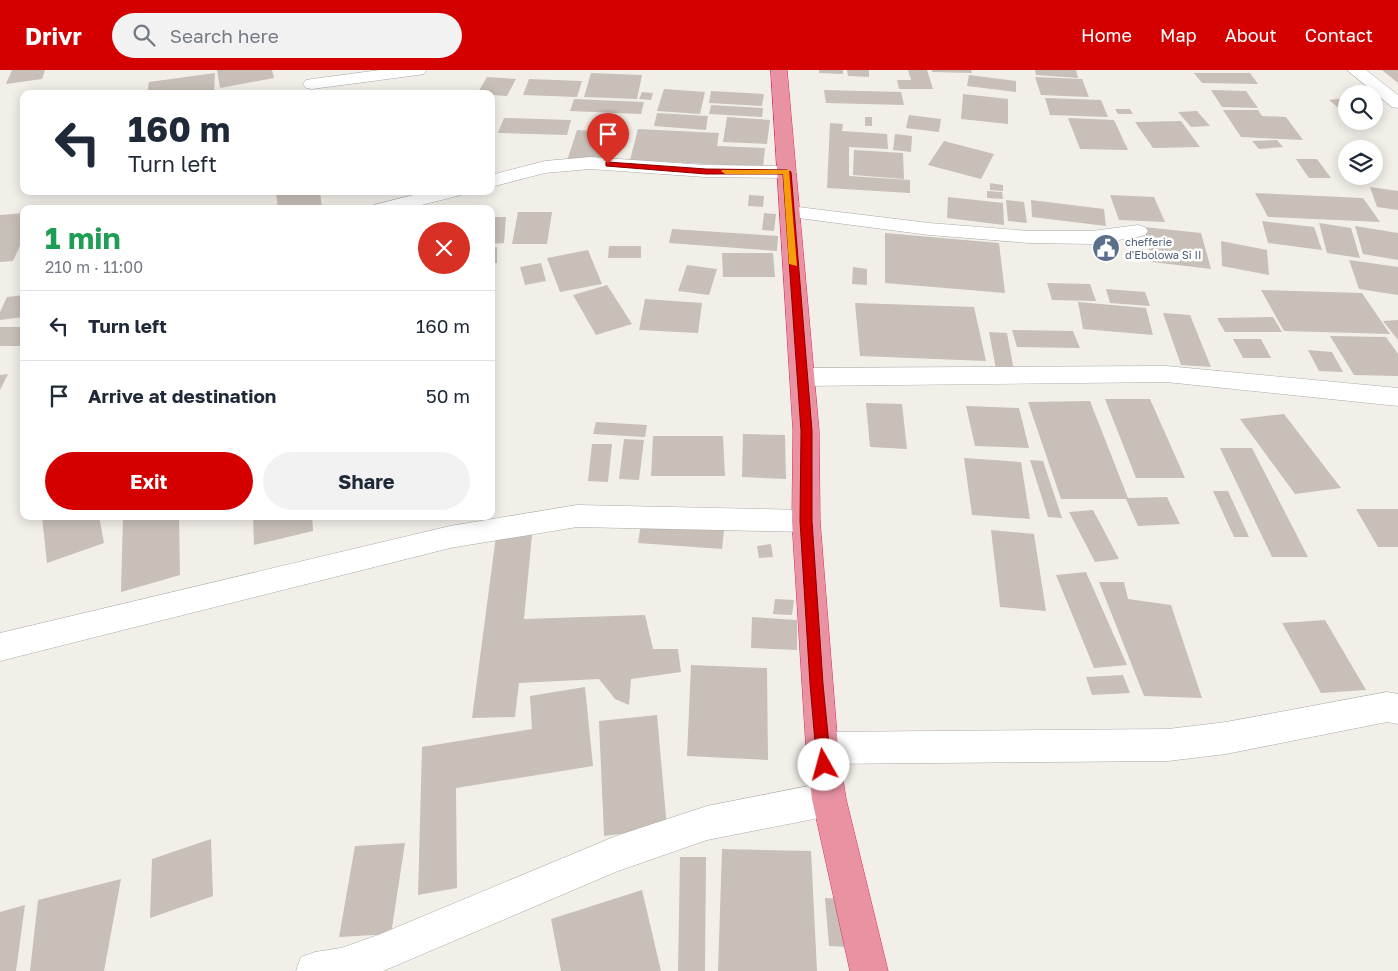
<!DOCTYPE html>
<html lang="en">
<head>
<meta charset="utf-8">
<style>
  :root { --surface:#fff; --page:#f2f2f3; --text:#1f2937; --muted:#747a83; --line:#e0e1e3; --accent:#d40000 }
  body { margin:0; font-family:"Golos Text",sans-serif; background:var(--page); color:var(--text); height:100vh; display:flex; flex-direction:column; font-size:19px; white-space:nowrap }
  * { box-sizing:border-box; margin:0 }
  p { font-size:16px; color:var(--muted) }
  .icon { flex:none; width:28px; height:28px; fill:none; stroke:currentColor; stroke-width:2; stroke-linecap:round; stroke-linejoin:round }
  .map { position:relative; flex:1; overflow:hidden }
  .sheet { position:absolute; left:20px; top:135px; width:475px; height:315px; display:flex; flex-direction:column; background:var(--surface); border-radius:10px; box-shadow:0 2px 12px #0003 }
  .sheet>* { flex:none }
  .guide { position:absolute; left:20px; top:20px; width:475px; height:105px; border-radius:10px; box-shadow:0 2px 12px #0003; background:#fff; color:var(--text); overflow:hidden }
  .tools { position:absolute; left:1338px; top:15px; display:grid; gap:10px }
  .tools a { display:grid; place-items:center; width:45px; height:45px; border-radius:50%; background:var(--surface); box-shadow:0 2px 12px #0003; font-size:25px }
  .pin { position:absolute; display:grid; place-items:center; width:42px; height:42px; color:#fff; margin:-51px -21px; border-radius:50% 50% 50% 0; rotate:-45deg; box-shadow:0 0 5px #0007 }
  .pin .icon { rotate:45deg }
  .me { position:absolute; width:55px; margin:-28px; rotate:353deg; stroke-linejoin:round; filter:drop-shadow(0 0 4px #0008) }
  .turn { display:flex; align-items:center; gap:18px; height:105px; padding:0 25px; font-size:22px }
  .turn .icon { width:65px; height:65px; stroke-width:2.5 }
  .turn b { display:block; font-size:35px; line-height:42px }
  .round { display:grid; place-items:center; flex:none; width:52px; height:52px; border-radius:26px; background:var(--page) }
  .headline { display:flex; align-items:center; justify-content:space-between; height:85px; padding:0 25px }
  h1 { font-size:30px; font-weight:700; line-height:38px; color:#1e9e55 }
  .primary-button { display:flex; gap:10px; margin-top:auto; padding:10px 25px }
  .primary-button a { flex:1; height:58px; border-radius:30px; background:var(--accent); color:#fff; font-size:20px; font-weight:700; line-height:58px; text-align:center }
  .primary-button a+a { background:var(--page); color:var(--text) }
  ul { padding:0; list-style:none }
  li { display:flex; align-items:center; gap:15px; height:70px; padding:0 25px; border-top:1px solid var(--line) }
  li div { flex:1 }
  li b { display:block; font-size:19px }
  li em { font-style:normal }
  header { display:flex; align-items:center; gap:30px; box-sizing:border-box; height:70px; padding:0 25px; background:var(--accent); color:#fff }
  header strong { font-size:24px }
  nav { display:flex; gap:28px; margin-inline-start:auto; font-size:18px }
  .search { width:350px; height:45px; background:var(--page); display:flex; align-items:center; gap:12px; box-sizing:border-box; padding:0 18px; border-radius:28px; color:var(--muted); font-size:19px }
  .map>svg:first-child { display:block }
  .building { fill:#c7bfb8 }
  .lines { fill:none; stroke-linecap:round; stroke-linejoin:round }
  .minor-casing { stroke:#a9a9a9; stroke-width:1 }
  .highway-casing { stroke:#dc2a67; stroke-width:1 }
  .minor { fill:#fff; fill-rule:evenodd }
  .highway { fill:#e892a2; fill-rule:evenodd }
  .route { fill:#d40000; stroke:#8a0000 }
  .slow { fill:#f59e0b }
  .labels { text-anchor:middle; stroke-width:5; stroke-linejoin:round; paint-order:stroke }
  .far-service-label { font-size:11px; fill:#4e5e75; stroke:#fff; text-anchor:start }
</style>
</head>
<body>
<header>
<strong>Drivr</strong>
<div class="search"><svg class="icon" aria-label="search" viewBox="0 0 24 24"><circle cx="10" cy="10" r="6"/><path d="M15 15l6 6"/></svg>Search here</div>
<nav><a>Home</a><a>Map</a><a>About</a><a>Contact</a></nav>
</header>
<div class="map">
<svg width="1398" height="901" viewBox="0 0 1398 901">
  <rect width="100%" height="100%" fill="#f2efe9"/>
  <g class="building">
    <polygon points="12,0 45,0 42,9 6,14"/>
    <polygon points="217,0 272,0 274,8 220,18"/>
    <polygon points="819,0 843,0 843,4 819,3"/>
    <polygon points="847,0 869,0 869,7 848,6"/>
    <polygon points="908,0 927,0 933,19 899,19 897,10 911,10"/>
    <polygon points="932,0 971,0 972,3 932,2"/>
    <polygon points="1035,0 1076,0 1078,8 1036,5"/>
    <polygon points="1382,0 1398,0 1398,13"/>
    <polygon points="215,3 214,24 147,24 149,12"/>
    <polygon points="591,3 642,5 637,29 584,27"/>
    <polygon points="1194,3 1250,3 1258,14 1202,13"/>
    <polygon points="969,5 1016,11 1016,22 967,16"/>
    <polygon points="487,7 516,9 507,26 477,24"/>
    <polygon points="1035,7 1082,9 1089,27 1041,25"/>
    <polygon points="529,9 582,11 577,27 523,25"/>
    <polygon points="664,19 705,22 700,44 657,41"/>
    <polygon points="824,20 901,22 904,35 826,33"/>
    <polygon points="1211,20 1246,21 1258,38 1222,37"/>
    <polygon points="711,21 764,24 762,36 709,33"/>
    <polygon points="642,22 653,23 651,30 639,29"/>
    <polygon points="963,24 1008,29 1008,54 961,49"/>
    <polygon points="1045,28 1101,30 1108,47 1050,45"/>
    <polygon points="1346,28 1346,44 1329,30"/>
    <polygon points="574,29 644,32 641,44 570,41"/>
    <polygon points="711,35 763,38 762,47 709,44"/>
    <polygon points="1115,39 1130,39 1133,44 1118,44"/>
    <polygon points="1223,40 1258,40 1262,46 1286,47 1303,70 1241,67"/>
    <polygon points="1197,41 1210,56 1191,57 1178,42"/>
    <polygon points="657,43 708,46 706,60 654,56"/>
    <polygon points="909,45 941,49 939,62 906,58"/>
    <polygon points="727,47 770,50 767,74 723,72"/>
    <rect x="865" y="47" width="7" height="9"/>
    <polygon points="504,48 571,50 567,65 498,63"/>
    <polygon points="1068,48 1114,50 1128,80 1080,79"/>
    <polygon points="1181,51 1200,77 1153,78 1135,52"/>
    <polygon points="830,53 843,54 842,61 887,64 888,79 849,77 849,106 910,110 910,123 827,118"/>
    <polygon points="638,59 719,63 717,76 765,78 763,97 630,90"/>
    <polygon points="577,60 612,62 602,99 565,97"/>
    <polygon points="895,64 912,66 911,82 893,80"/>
    <polygon points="1277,70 1283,77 1259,79 1252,71"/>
    <polygon points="944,71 994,84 981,109 928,95"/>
    <polygon points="854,80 903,83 904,109 853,105"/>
    <polygon points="1296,89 1317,89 1331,108 1309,108"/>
    <polygon points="990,113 1003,115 1003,121 990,120"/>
    <polygon points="1370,117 1398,121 1398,140 1377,137"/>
    <polygon points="286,121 320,121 322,139 278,139 276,123"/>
    <polygon points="987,121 1002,122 1003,129 987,128"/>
    <polygon points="1255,123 1363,128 1380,152 1268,147"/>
    <polygon points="749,125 764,126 763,137 748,136"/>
    <polygon points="1110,125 1154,127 1165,152 1119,150"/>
    <polygon points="948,127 1003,133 1004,155 947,148"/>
    <polygon points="1006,130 1024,132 1027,153 1008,151"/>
    <polygon points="1031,130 1104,139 1106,156 1032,147"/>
    <polygon points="518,142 552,142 547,174 512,174"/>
    <polygon points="24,143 24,167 13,191 0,192 0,145"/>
    <polygon points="764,143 776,144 774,161 762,160"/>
    <polygon points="491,147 506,147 504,173 491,174"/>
    <polygon points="1262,151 1314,157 1322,180 1268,173"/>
    <polygon points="1319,153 1351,158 1360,188 1327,183"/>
    <polygon points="1355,156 1398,163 1398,190 1363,184"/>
    <polygon points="1144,157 1201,163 1211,199 1152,192"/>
    <polygon points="672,159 778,166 777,181 669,173"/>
    <polygon points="885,163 999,173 1005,223 885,213"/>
    <polygon points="1221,171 1267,180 1269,205 1222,196"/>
    <polygon points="609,176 641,176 641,188 608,188"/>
    <rect x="491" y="177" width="6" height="16"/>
    <polygon points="588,180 602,214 560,222 547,188"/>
    <polygon points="722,183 773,183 775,207 723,207"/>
    <polygon points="1349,190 1398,197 1398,225 1359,219"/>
    <polygon points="541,193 546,211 525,215 520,197"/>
    <polygon points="687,195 717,199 709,225 678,221"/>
    <polygon points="853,197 867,199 867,215 852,214"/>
    <polygon points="1047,213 1090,214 1096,231 1052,230"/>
    <polygon points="607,215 632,254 596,265 573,225"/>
    <polygon points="1106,219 1145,222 1150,236 1110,233"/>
    <polygon points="1261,220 1362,223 1390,264 1284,261"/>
    <polygon points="24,225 24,247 0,250 0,242 7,227"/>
    <polygon points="645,229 702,233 698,263 639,260"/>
    <polygon points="1078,232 1146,238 1153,265 1083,259"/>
    <polygon points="855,233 974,237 986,291 860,286"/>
    <polygon points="1163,243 1190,245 1211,297 1181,295"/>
    <polygon points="1273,247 1282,262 1225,262 1217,248"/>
    <polygon points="1398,250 1398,270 1383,251"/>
    <rect x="0" y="257" width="24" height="19"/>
    <polygon points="1012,260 1073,261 1080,278 1017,277"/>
    <polygon points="989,262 1007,263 1014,301 996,299"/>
    <polygon points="1330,266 1386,267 1398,284 1398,306 1354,305"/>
    <polygon points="1233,269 1261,269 1271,288 1243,288"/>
    <polygon points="1308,280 1332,282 1343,302 1319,301"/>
    <polygon points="8,304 0,320 0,305"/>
    <polygon points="1105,329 1150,329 1185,408 1136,408"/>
    <polygon points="1090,331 1128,428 1167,427 1180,454 1138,456 1126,429 1061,429 1028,332"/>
    <polygon points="866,333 902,334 907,379 870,377"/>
    <polygon points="966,336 1019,338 1029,378 975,376"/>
    <polygon points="1284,344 1341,418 1295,424 1240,349"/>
    <polygon points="596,352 647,355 645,367 593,364"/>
    <polygon points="743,364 785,365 786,409 742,407"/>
    <polygon points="653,366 723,366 725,406 651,406"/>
    <polygon points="624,369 644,370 639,410 619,409"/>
    <polygon points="592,374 612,374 608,412 588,411"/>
    <polygon points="1220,378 1252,378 1308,487 1272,487"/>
    <polygon points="964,388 1021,392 1030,449 972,445"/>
    <polygon points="1030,390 1043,391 1062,448 1048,447"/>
    <polygon points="1213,421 1228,421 1249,467 1234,467"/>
    <polygon points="1356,439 1398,439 1398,477 1378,477"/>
    <polygon points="1093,440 1119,489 1095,492 1069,442"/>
    <polygon points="99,446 104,473 47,493 42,447"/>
    <polygon points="123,446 179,446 180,505 121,522"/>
    <polygon points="253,446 312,446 313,461 254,475"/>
    <polygon points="641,454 724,460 722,479 638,473"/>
    <polygon points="991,460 1034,464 1046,541 1000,537"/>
    <polygon points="532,465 524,549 645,545 653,579 678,579 681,602 631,609 629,635 615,629 599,609 519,613 515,647 472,648 496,466"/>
    <polygon points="771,474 773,487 759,488 757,476"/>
    <polygon points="1086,502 1127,595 1094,598 1056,505"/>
    <polygon points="1099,512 1124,512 1128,529 1171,535 1202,628 1144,626"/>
    <polygon points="775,529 794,530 792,545 773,544"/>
    <polygon points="752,547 797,550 797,580 751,578"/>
    <polygon points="1325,550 1366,620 1321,623 1282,553"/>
    <polygon points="691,595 767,598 768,690 687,686"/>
    <polygon points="1123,605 1130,623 1092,625 1086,607"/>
    <polygon points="585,617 593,696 456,718 457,818 418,825 422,677 532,659 530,626"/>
    <polygon points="657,645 667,758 604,766 599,651"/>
    <polygon points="211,769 213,826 150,848 152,789"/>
    <polygon points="405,773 391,864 339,867 355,776"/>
    <polygon points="722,779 811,781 817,901 718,901"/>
    <polygon points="680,787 706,787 705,901 678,901"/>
    <polygon points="121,809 104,901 30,901 38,830"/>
    <polygon points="642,820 661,901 561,901 551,849"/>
    <polygon points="825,828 842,829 847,877 829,876"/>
    <polygon points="25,835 16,901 0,901 0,842"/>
  </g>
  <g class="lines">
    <g class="minor-casing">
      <g id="minor">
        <polygon points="380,0 426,0 424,4 418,5 312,19 306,18 303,14 306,10 312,9"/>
        <polygon points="1347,0 1366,0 1398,25 1398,38 1392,37"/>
        <polygon points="590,87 705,95 787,96 794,98 797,102 794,106 787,108 705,107 590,99 545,103 491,117 491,105 545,91"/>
        <polygon points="429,121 464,121 461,125 406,139 371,139 374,135"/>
        <polygon points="790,136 929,153 1029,161 1092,161 1138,155 1145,157 1148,161 1145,165 1138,167 1092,174 1029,173 929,165 783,146 780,142 783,138"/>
        <polygon points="1166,296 1398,318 1398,336 1166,312 802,316 793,313 790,307 793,301 802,298"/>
        <polygon points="577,435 806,440 816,443 820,451 816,459 806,462 577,457 450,478 0,591 0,563 450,456"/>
        <polygon points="1387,622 1398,624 1398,654 1387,652 1226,684 1168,691 822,694 810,689 806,678 810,667 822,662 1168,659 1226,652"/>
        <polygon points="829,712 841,717 846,729 841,741 829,746 707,770 618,801 383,901 296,901 301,887 315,882 341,878 378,865 616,766 707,736"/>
      </g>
    </g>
    <g class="highway-casing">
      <polygon id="highway" points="771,0 787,0 819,361 820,451 838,678 846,729 888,901 850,901 812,729 806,678 792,451 793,361"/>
    </g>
    <use href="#minor" class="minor"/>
    <use href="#highway" class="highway"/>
  </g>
  <polygon class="route" points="608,92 706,99 787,100 791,102 812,361 812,451 823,614 831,695 829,700 824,702 820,700 817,695 810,614 800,451 801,361 783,104 706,104 606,96 606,92"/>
  <polygon class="slow" points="722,100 789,100 797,196 789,194 783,104 725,104 721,101"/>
  <defs>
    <g id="civic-disc" transform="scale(1.4375)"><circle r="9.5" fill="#5c6f8a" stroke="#fff"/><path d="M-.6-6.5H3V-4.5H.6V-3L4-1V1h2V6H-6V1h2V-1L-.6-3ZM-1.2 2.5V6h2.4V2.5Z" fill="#fff"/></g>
  </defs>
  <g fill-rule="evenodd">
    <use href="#civic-disc" x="1106" y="178"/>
  </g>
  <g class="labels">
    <g class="far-service-label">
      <text x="1125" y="176">chefferie<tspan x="1125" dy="13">d'Ebolowa Si II</tspan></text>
    </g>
  </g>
</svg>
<div class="tools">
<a><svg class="icon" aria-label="search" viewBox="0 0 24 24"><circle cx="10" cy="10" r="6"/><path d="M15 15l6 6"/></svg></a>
<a><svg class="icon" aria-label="layers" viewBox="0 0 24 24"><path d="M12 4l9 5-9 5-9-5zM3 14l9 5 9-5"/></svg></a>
</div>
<div class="pin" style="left:608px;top:94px;background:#d93025"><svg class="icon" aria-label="arrive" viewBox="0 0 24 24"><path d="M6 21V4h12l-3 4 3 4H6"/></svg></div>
<svg class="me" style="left:824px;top:695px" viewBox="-20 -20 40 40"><circle r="19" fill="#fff"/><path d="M0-13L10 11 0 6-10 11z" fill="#d40000"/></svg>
<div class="guide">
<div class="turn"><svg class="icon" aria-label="left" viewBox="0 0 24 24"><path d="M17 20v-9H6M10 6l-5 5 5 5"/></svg><div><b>160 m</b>Turn left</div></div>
</div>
<section class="sheet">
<div class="headline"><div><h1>1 min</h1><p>210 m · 11:00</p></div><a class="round" style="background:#d93025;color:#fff"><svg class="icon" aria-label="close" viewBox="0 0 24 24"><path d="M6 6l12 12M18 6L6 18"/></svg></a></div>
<ul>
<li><svg class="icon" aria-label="left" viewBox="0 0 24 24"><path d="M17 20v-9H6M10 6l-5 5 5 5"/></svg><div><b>Turn left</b></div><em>160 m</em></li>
<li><svg class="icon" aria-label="arrive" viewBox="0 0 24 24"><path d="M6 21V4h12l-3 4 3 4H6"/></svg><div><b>Arrive at destination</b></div><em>50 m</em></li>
</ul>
<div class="primary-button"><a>Exit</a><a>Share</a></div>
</section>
</div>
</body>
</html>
